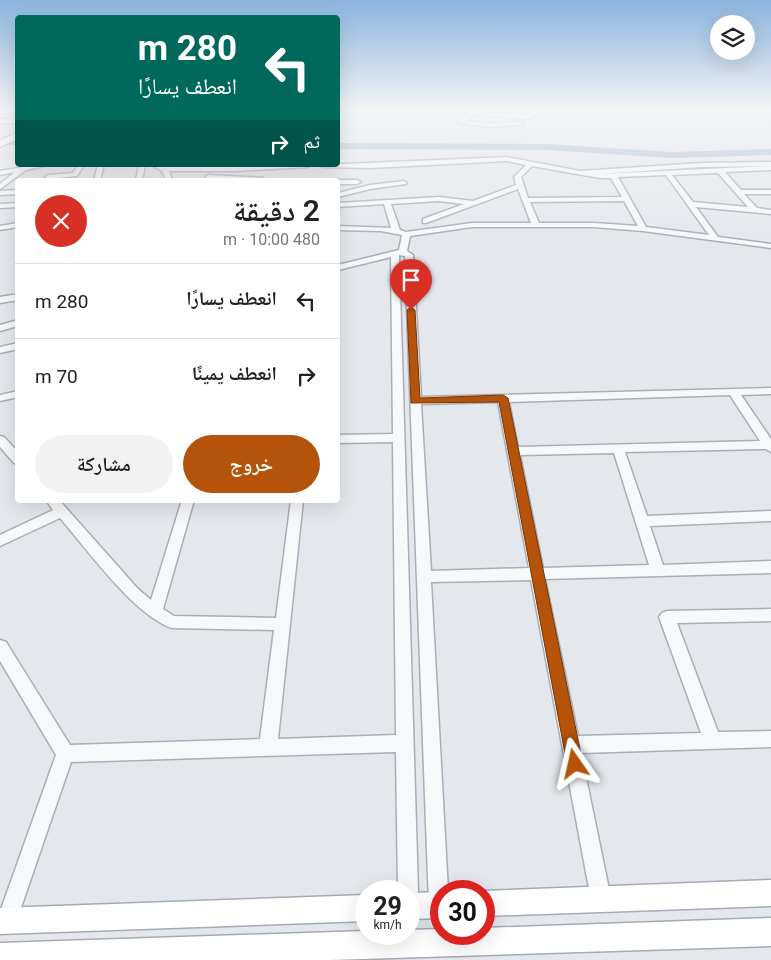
<!DOCTYPE html>
<html lang="ar">
<head>
<meta charset="utf-8">
<style>
  :root { --surface:#fff; --page:#f2f2f2; --text:#222; --muted:#767676; --line:#e0e0e0; --accent:#b45309 }
  body { margin:0; font-family:Roboto,"Noto Naskh Arabic",sans-serif; background:var(--page); color:var(--text); direction:rtl; height:100vh; display:flex; flex-direction:column; font-size:19px; white-space:nowrap }
  * { box-sizing:border-box; margin:0 }
  p { font-size:16px; color:var(--muted) }
  .icon { flex:none; width:28px; height:28px; fill:none; stroke:currentColor; stroke-width:2; stroke-linecap:round; stroke-linejoin:round }
  .map { position:relative; flex:1; overflow:hidden; direction:ltr }
  .side { position:absolute; left:15px; top:178px; width:325px; height:325px; display:flex; flex-direction:column; background:var(--surface); border-radius:5px; box-shadow:0 5px 20px #0002; direction:rtl }
  .side>* { flex:none }
  .guide { position:absolute; left:15px; top:15px; width:325px; height:152px; border-radius:5px; box-shadow:0 5px 20px #0002; direction:rtl; background:#00695c; color:#fff; overflow:hidden }
  .controls { position:absolute; left:710px; top:15px; display:grid; gap:10px }
  .controls a { display:grid; place-items:center; width:45px; height:45px; border-radius:50%; background:var(--surface); box-shadow:0 5px 20px #0002; font-size:25px }
  .speed { position:absolute; left:355px; top:880px; display:flex; gap:10px; font-size:25px; font-weight:700; text-align:center }
  .speed>* { display:grid; place-content:center; width:65px; height:65px; border-radius:50%; background:var(--surface); box-shadow:0 5px 20px #0002; line-height:1 }
  .speed small { font-size:12px; font-weight:400 }
  .speed .limit { border:8px solid #d22; background:#fff; color:#111 }
  .pin { position:absolute; display:grid; place-items:center; width:42px; height:42px; color:#fff; margin:-51px -21px; border-radius:50% 50% 50% 0; rotate:-45deg; box-shadow:0 0 5px #0007 }
  .pin .icon { rotate:45deg }
  .me { position:absolute; width:55px; margin:-28px; rotate:349deg; stroke-linejoin:round; filter:drop-shadow(0 0 4px #0008) }
  .turn { display:flex; align-items:center; gap:18px; height:105px; padding:0 20px; font-size:22px }
  .turn .icon { width:65px; height:65px; stroke-width:2.5 }
  .turn b { display:block; font-size:35px; line-height:42px }
  .then { display:flex; align-items:center; height:48px; padding:0 20px; background:#0003; gap:10px; font-size:19px }
  .round { display:grid; place-items:center; flex:none; width:52px; height:52px; border-radius:26px; background:var(--page) }
  .headline { display:flex; align-items:center; justify-content:space-between; height:85px; padding:0 20px }
  h1 { font-size:30px; font-weight:600; line-height:38px }
  .cta { display:flex; gap:10px; margin-top:auto; padding:10px 20px }
  .cta a { flex:1; height:58px; border-radius:30px; background:var(--accent); color:#fff; font-size:20px; font-weight:600; line-height:58px; text-align:center }
  .cta a+a { background:var(--page); color:var(--text) }
  ul { padding:0; list-style:none }
  li { display:flex; align-items:center; gap:15px; height:75px; padding:0 20px; border-top:1px solid var(--line) }
  li div { flex:1 }
  li b { display:block; font-size:19px }
  li em { font-style:normal }
  .map>svg:first-child { display:block }
  .lines { fill:none; stroke-linecap:round; stroke-linejoin:round }
  .river { fill:#9fb4cc; fill-rule:evenodd }
  .minor-casing { stroke:#a9aeb7; stroke-width:3 }
  .major-casing { stroke:#a3abb8; stroke-width:3 }
  .highway-casing { stroke:#8b94a3; stroke-width:2 }
  .minor { fill:#f7f8fa; fill-rule:evenodd }
  .major { fill:#fff; fill-rule:evenodd }
  .highway { fill:#fff; fill-rule:evenodd }
  .route { fill:#b45309; stroke:#753606 }
</style>
</head>
<body>
<div class="map">
<svg width="771" height="960" viewBox="0 0 771 960">
  <rect width="100%" height="100%" fill="#e4e7ec"/>
  <g class="lines">
    <g class="river">
      <rect x="0" y="139" width="18" height="6"/>
      <polygon points="338,143 547,144 672,152 771,149 771,155 672,158 547,150 338,149"/>
    </g>
    <g class="minor-casing">
      <g id="minor">
        <polygon points="474,108 480,108 476,112 527,115 530,114 525,108 531,108 536,114 528,119 473,115 466,121 489,123 524,122 522,125 489,127 459,123 459,121"/>
        <polygon points="667,108 678,108 708,112 715,108 721,108 709,116"/>
        <polygon points="338,117 341,121 338,123"/>
        <path d="M507 157 580 171 702 163 771 162V170L725 172 741 190H771V194H744L757 208 771 210V214L696 207 718 237 771 244V248L643 231 594 227H472L410 236 407 251 413 255 421 397 771 388V394L741 395 771 439V452L766 449 625 452 647 516 771 511V521L650 526 663 565 771 561V573L545 579 578 736 701 733 659 617 662 613 667 611 771 609V621L677 623 718 732 771 731V747L581 753 611 899 608 906 601 909 594 906 591 899 531 580 431 582 448 891H441V914L432 912 429 905 405 256 399 255 418 891 415 898 409 901V891H398L396 752 71 762 14 928 7 931 0 928V912L56 755 0 661V640L6 642 70 745 260 739 274 630 172 628C134 615 87 549 60 518L0 546V535L53 510 46 500H59L138 589 151 600 182 500H194L163 609 174 616 276 618 291 500H303L278 739 396 735 393 442 338 443V435L393 434 391 257 338 270V265L399 250 402 235 381 231 338 230V226L391 228 384 204 338 207V203L439 197 473 201 516 185 514 177 526 165 507 161 371 168 323 167 320 165ZM532 166 600 178H611L622 197 528 198 521 177ZM770 166 599 174 702 167ZM718 173 748 207 693 202 672 175ZM666 175 709 235 646 227 618 177ZM518 189 531 223H472L406 232 400 230 391 204 439 201 464 204 423 219V223H426ZM624 201 638 226 594 223H539L530 202ZM730 395 760 441 518 447 509 402ZM498 402 529 568 431 571 421 404ZM614 453 649 565 543 568 520 455Z"/>
        <polygon points="34,165 49,165 26,170 0,189 0,184 15,172 0,175 0,171"/>
        <polygon points="78,165 84,165 77,176 48,179 45,177 48,175 73,173"/>
        <polygon points="98,165 104,165 100,180 94,180"/>
        <polygon points="139,165 145,165 142,180 136,180"/>
        <polygon points="152,165 165,167 311,165 308,167 235,171 169,171 172,180 166,180 162,171"/>
        <polygon points="208,175 263,178 266,180 206,178 206,176"/>
        <polygon points="338,180 357,180 361,182 357,184 338,184"/>
        <polygon points="404,181 406,182 406,184 370,189 338,197 338,193 370,185"/>
        <polygon points="18,190 18,194 0,195 0,191"/>
        <polygon points="18,203 18,207 0,208 0,204"/>
        <polygon points="18,223 18,227 0,230 0,226"/>
        <polygon points="18,294 18,300 0,303 0,297"/>
        <polygon points="18,320 18,326 0,331 0,325"/>
        <polygon points="18,343 18,349 0,353 0,347"/>
        <polygon points="18,391 18,397 0,401 0,395"/>
        <polygon points="0,436 4,437 18,452 18,464 14,463 0,447"/>
      </g>
    </g>
    <g class="major-casing">
      <g id="major">
        <rect x="0" y="119" width="18" height="4"/>
        <polygon points="771,880 771,906 484,916 484,891 481,891"/>
        <polygon points="441,892 441,918 409,919 409,893"/>
        <polygon points="366,895 366,921 0,934 0,908"/>
        <polygon points="771,918 771,946 330,960 0,960 0,943 366,931 366,934 409,934 409,930 441,929 441,934 484,934 484,928"/>
      </g>
    </g>
    <g class="highway-casing">
      <polygon id="highway" points="18,132 18,139 0,147 0,140"/>
    </g>
    <use href="#minor" class="minor"/>
    <use href="#major" class="major"/>
    <use href="#highway" class="highway"/>
  </g>
  <linearGradient id="sky" x2="0" y2="1"><stop stop-color="#8bb4dd"/><stop offset="0.45" stop-color="#f3f4f6"/><stop offset="1" stop-color="#f3f4f6" stop-opacity="0"/></linearGradient>
  <rect width="771" height="242" fill="url(#sky)"/>
  <polygon class="route" points="411,307 415,310 420,398 503,395 508,398 583,764 580,770 575,772 569,770 567,764 499,402 411,403 407,310"/>
</svg>
<div class="controls">
<a><svg class="icon" aria-label="layers" viewBox="0 0 24 24"><path d="M12 4l9 5-9 5-9-5zM3 14l9 5 9-5"/></svg></a>
</div>
<div class="speed"><div>29<small>km/h</small></div><div class="limit">30</div></div>
<div class="pin" style="left:411px;top:310px;background:#d93025"><svg class="icon" aria-label="arrive" viewBox="0 0 24 24"><path d="M6 21V4h12l-3 4 3 4H6"/></svg></div>
<svg class="me" style="left:575px;top:764px" viewBox="-20 -20 40 40"><path d="M0-17L14 15 0 8-14 15z" fill="#b45309" stroke="#fff" stroke-width="4"/></svg>
<div class="guide">
<div class="turn"><svg class="icon" aria-label="left" viewBox="0 0 24 24"><path d="M17 20v-9H6M10 6l-5 5 5 5"/></svg><div><b>280 m</b>انعطف يسارًا</div></div>
<div class="then">ثم<svg class="icon" aria-label="right" viewBox="0 0 24 24"><path d="M7 20v-9h11M14 6l5 5-5 5"/></svg></div>
</div>
<section class="side">
<div class="headline"><div><h1>2 دقيقة</h1><p>480 m · 10:00</p></div><a class="round" style="background:#d93025;color:#fff"><svg class="icon" aria-label="close" viewBox="0 0 24 24"><path d="M6 6l12 12M18 6L6 18"/></svg></a></div>
<ul>
<li><svg class="icon" aria-label="left" viewBox="0 0 24 24"><path d="M17 20v-9H6M10 6l-5 5 5 5"/></svg><div><b>انعطف يسارًا</b></div><em>280 m</em></li>
<li><svg class="icon" aria-label="right" viewBox="0 0 24 24"><path d="M7 20v-9h11M14 6l5 5-5 5"/></svg><div><b>انعطف يمينًا</b></div><em>70 m</em></li>
</ul>
<div class="cta"><a>خروج</a><a>مشاركة</a></div>
</section>
</div>
</body>
</html>
